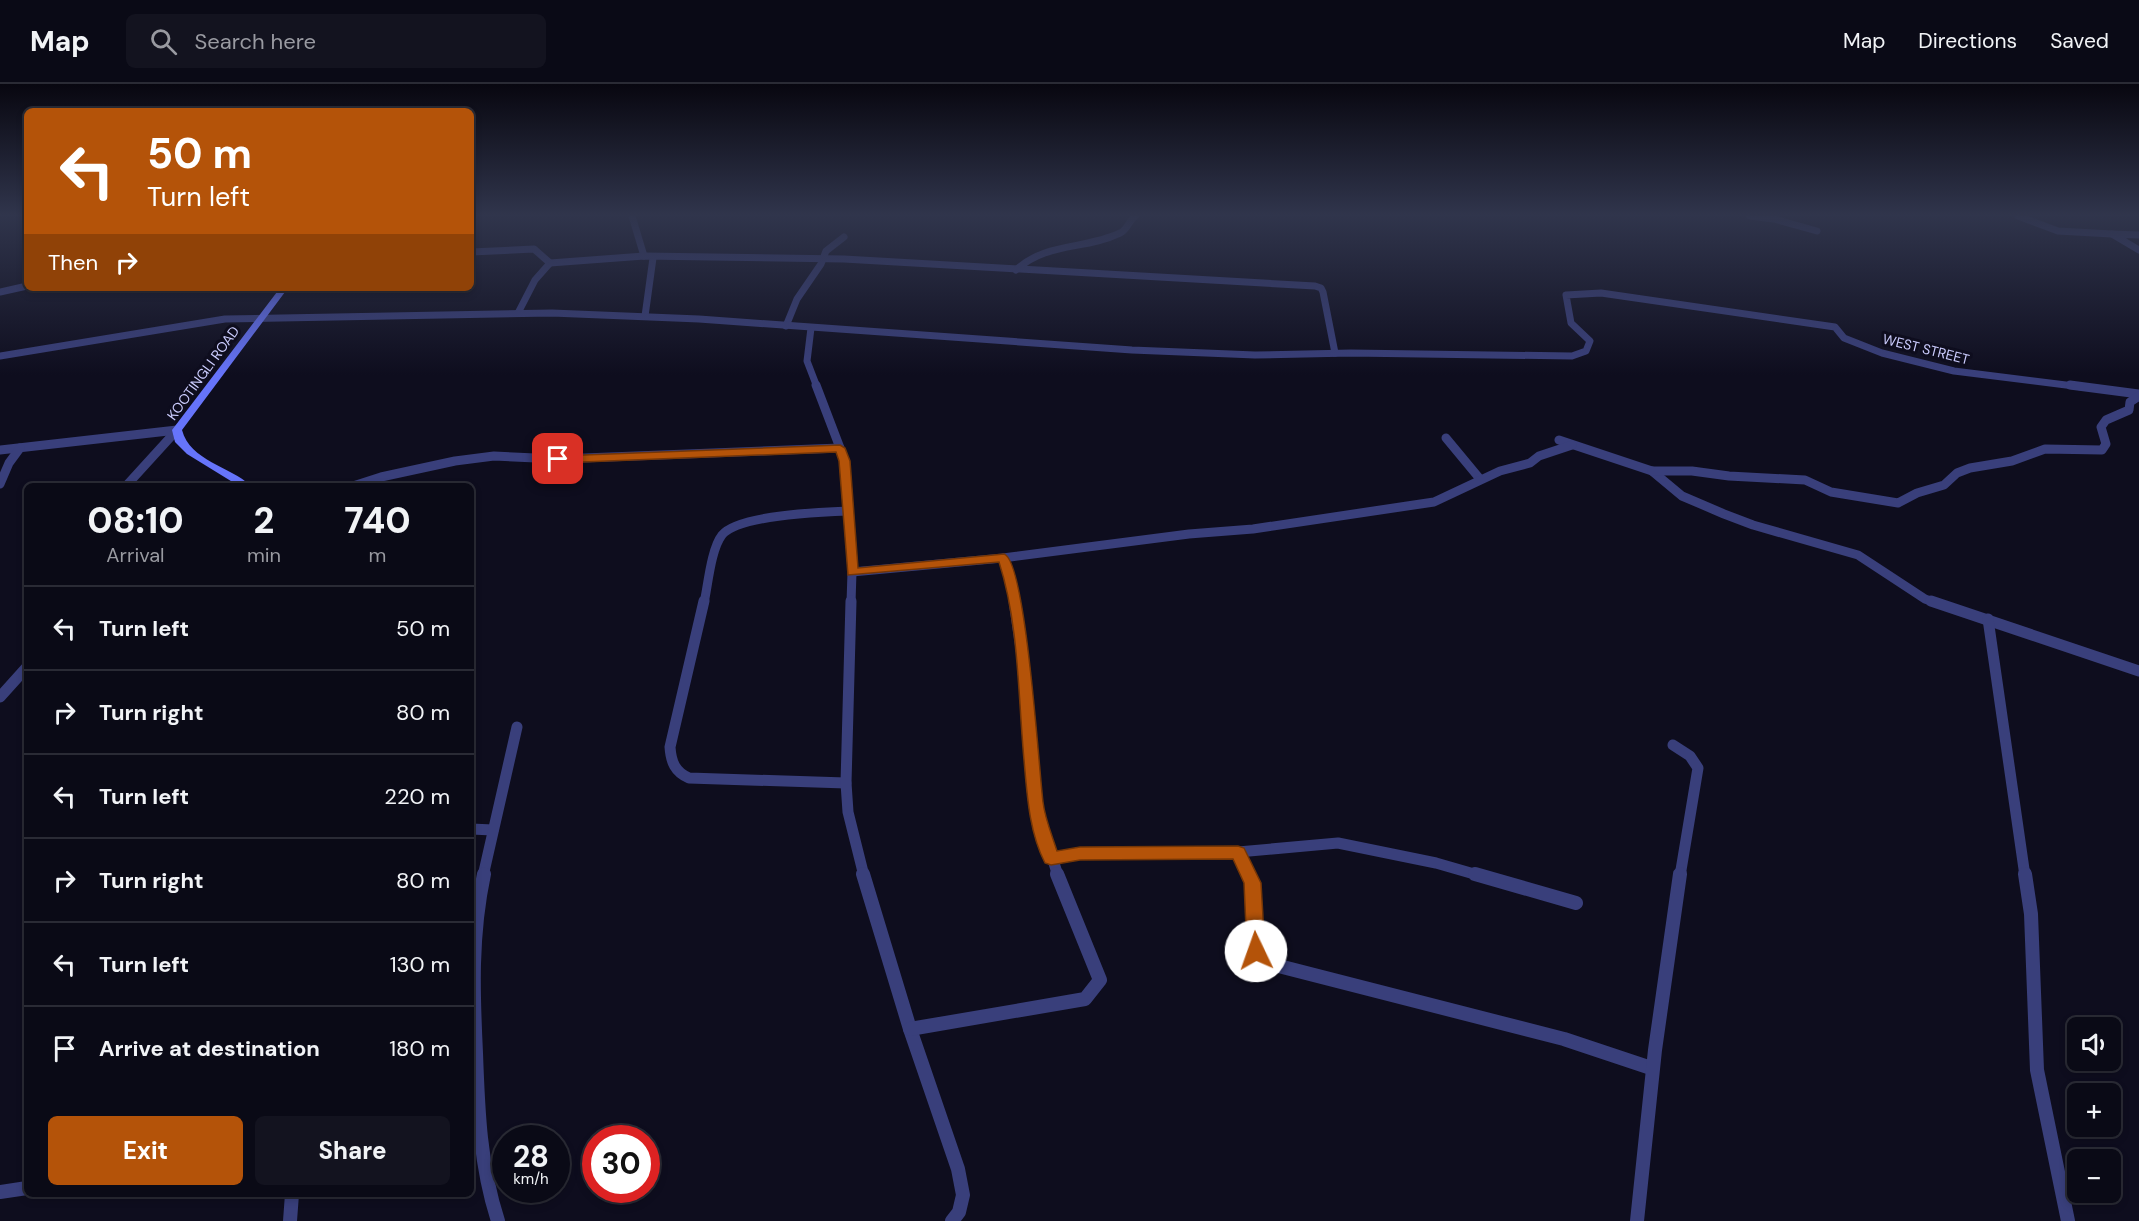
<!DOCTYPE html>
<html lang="en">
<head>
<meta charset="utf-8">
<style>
  :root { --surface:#0a0a16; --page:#13131f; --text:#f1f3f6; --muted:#999aa1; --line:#2a2b35; --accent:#b45309 }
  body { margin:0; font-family:"DM Sans",sans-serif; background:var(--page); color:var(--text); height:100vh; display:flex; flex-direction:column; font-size:22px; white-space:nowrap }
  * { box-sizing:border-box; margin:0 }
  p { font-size:20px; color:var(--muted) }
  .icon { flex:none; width:33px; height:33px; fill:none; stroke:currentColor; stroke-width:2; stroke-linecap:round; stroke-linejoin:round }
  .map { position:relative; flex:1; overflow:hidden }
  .drawer { position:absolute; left:24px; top:399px; width:450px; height:714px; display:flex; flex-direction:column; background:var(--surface); border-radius:9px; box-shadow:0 3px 9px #0003,0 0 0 2px var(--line) }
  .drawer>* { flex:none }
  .hud { position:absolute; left:24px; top:24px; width:450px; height:183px; border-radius:9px; box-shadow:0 3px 9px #0003,0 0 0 2px var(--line); background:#b45309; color:#fff; overflow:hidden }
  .tools { position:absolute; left:2067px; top:933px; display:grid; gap:12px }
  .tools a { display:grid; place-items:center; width:54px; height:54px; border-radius:9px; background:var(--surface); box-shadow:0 3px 9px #0003,0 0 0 2px var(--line); font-size:30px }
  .speed { position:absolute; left:492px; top:1041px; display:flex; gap:12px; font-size:30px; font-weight:700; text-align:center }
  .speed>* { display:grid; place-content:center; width:78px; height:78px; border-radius:50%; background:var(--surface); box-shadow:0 3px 9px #0003,0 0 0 2px var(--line); line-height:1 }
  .speed small { font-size:15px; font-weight:400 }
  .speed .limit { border:9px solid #d22; background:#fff; color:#111 }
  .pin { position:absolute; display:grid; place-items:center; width:51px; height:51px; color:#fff; margin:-26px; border-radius:12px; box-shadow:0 3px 9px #0006 }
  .me { position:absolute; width:66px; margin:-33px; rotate:357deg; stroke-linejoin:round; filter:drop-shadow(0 0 4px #0008) }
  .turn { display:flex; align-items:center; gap:21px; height:126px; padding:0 24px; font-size:27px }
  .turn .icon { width:78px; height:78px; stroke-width:2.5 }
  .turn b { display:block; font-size:42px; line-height:51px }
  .then { display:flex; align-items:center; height:57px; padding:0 24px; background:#0003; gap:12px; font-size:22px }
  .eta { display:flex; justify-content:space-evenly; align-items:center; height:102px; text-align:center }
  .eta b { font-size:36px; font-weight:800; line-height:42px }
  .primary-button { display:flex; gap:12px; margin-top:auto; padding:12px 24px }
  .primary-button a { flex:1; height:69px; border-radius:9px; background:var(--accent); color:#fff; font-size:24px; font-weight:800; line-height:69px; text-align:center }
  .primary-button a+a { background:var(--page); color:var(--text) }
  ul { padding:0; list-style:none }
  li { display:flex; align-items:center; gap:18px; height:84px; padding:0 24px; border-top:2px solid var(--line) }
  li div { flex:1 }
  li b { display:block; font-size:22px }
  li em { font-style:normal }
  header { display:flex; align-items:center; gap:36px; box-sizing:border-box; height:84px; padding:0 30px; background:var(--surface); border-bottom:2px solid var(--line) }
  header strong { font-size:28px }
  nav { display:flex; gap:33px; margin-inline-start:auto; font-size:21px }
  .search { width:420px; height:54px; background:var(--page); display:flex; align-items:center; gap:15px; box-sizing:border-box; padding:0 21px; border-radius:9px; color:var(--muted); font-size:22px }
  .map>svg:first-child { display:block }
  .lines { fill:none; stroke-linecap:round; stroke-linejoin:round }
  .street-far3 { stroke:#393f7b; stroke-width:7 }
  .street-far2 { stroke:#393f7b; stroke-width:9 }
  .street-far1 { stroke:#393f7b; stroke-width:11 }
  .street { stroke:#393f7b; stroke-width:14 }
  .secondary { fill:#6674fa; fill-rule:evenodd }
  .route { fill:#b45309; stroke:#753606; stroke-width:1.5 }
  .labels { text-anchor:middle; stroke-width:6; stroke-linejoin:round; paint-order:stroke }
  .far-street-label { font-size:14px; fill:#cbccfd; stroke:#0e0d1e }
</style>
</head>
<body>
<header>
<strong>Map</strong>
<div class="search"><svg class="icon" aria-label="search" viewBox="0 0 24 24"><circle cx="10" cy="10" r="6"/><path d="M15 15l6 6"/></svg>Search here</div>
<nav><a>Map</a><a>Directions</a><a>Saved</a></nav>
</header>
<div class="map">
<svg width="2139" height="1137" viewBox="0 0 2139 1137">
  <rect width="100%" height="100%" fill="#0e0d1e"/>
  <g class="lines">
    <g class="street-far3">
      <polyline points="632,132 644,172"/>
      <polyline points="1750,132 1774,135 1817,147"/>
      <polyline points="2018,132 2058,147 2112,150"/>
      <polyline points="2139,151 2112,150 2139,166"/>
      <polyline points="471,168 534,165 550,179 644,172 844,175 1315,202 1321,204 1323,208 1335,269"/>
      <path d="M1016 186C1046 158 1085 166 1120 149 1127 146 1129 137 1135 132"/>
      <polyline points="0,208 27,202"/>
      <polyline points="518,229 535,196 550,179"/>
      <polyline points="645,232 653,174"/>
      <polyline points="786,242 797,215 821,180 826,167 844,153"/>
      <polyline points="811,244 807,277 817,303"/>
      <polyline points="0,272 225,235 552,229 699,235 1132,266 1255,271 1351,269 1572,272 1586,267 1590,257 1571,239 1566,211 1601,209 1835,243 1844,254 1882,269 1954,287 2082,303"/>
    </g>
    <g class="street-far2">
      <polyline points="816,301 845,377 852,488 851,519"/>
      <polyline points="2070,301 2139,310"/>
      <polyline points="1446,354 1480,395"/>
      <polyline points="1559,356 1652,387 1682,412 1724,430 1753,441 1858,471 1925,515 1936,519"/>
      <polyline points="0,366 177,346"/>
      <polyline points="1652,387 1692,387 1729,392 1805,396 1831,408 1898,419 1917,409 1944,401 1957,389 1970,384 2012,377 2045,365 2102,366 2106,360 2101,343 2106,336 2129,326 2130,318 2139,312"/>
      <polyline points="0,400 9,379 20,364"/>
      <polyline points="126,402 177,346"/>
      <polyline points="353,402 381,393 455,377 494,372 558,375 840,364"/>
      <polyline points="1003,474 1011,495 1014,519"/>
      <polyline points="852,488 1003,474 1189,450 1253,445 1434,418 1500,387 1530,379 1539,372 1572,361"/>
      <path d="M704 519C708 501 711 465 722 451 738 431 822 428 849 427"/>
    </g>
    <g class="street-far1">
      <path d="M704 517 670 663C671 678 675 688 689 694L846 699"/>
      <polyline points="851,517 846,699 848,728 864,792"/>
      <polyline points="1014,517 1022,572 1036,721 1058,792"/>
      <polyline points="1931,517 2139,587"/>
      <polyline points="1988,535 2025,792"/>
      <polyline points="0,613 27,583"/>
      <polyline points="1673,661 1690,672 1698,684 1680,792"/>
      <polyline points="471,745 493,746"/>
      <polyline points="1238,768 1250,792"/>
      <polyline points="1051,775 1080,769 1238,768 1338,759 1436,779 1481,792"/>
      <polyline points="483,792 517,643"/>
    </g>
    <g class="street">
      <path d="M484 790C471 851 473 908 476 969 478 1026 480 1082 498 1137"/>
      <polyline points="863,790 910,945 958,1085 963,1111 959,1128 952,1137"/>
      <polyline points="1249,790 1253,799 1256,867 1263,878 1564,955 1651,984"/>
      <polyline points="1475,790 1576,819"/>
      <polyline points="2025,790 2031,830 2037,986 2068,1137"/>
      <polyline points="910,945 1085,915 1100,896 1057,790"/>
      <polyline points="0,1108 27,1104"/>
      <polyline points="290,1137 292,1110"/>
      <polyline points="1637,1137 1655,966 1680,790"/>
    </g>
    <path class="secondary" d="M280 204H288L182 346C190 377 230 382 251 402H239L187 370 175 358 172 346Z"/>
  </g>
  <linearGradient id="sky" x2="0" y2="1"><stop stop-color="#080710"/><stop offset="0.45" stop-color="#30354c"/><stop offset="1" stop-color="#30354c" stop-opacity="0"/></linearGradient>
  <rect width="2139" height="291" fill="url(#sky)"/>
  <path class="route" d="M840 361 845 364 850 377 858 484 1004 470C1026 476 1039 687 1043 718 1045 735 1052 751 1057 767L1080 763 1238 762 1244 764 1261 799 1265 867 1262 872 1256 874 1250 872 1247 867 1244 799 1233 775 1080 776 1051 781 1045 779C1029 748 1027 710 1024 676 1018 611 1019 540 999 478L848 491 839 377 836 368 558 379 552 375 558 372Z"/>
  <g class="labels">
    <g class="far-street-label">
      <text transform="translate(1926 265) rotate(14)" y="5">WEST STREET</text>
      <text transform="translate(203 289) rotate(-54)" y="5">KOOTINGLI ROAD</text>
    </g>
  </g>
</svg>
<div class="tools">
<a><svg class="icon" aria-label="sound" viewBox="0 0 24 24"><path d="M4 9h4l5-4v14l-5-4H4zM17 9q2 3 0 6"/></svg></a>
<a>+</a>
<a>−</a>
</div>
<div class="speed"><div>28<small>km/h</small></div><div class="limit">30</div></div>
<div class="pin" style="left:558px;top:375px;background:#d93025"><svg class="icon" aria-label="arrive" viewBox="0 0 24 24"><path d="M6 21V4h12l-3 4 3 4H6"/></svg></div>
<svg class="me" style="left:1256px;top:867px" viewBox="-20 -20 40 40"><circle r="19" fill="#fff"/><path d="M0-13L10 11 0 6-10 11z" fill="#b45309"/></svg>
<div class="hud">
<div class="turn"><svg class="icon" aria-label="left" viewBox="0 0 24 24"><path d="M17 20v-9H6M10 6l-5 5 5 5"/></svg><div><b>50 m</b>Turn left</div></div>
<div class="then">Then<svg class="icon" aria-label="right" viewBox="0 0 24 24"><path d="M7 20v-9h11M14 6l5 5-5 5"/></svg></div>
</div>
<section class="drawer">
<div class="eta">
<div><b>08:10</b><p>Arrival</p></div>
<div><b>2</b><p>min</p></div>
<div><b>740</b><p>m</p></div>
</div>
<ul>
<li><svg class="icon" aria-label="left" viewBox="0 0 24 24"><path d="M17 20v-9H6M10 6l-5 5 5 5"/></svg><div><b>Turn left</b></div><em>50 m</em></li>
<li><svg class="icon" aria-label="right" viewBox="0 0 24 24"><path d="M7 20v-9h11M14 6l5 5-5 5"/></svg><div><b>Turn right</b></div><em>80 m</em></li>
<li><svg class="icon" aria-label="left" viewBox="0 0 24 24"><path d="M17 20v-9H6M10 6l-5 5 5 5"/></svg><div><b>Turn left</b></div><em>220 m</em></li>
<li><svg class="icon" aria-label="right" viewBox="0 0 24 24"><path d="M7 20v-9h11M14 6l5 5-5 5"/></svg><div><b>Turn right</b></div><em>80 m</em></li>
<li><svg class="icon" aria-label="left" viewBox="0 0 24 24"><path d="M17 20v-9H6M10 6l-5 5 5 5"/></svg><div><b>Turn left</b></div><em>130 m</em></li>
<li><svg class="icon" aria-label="arrive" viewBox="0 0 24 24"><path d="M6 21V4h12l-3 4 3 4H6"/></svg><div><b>Arrive at destination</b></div><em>180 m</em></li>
</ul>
<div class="primary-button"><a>Exit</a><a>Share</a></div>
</section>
</div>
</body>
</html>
